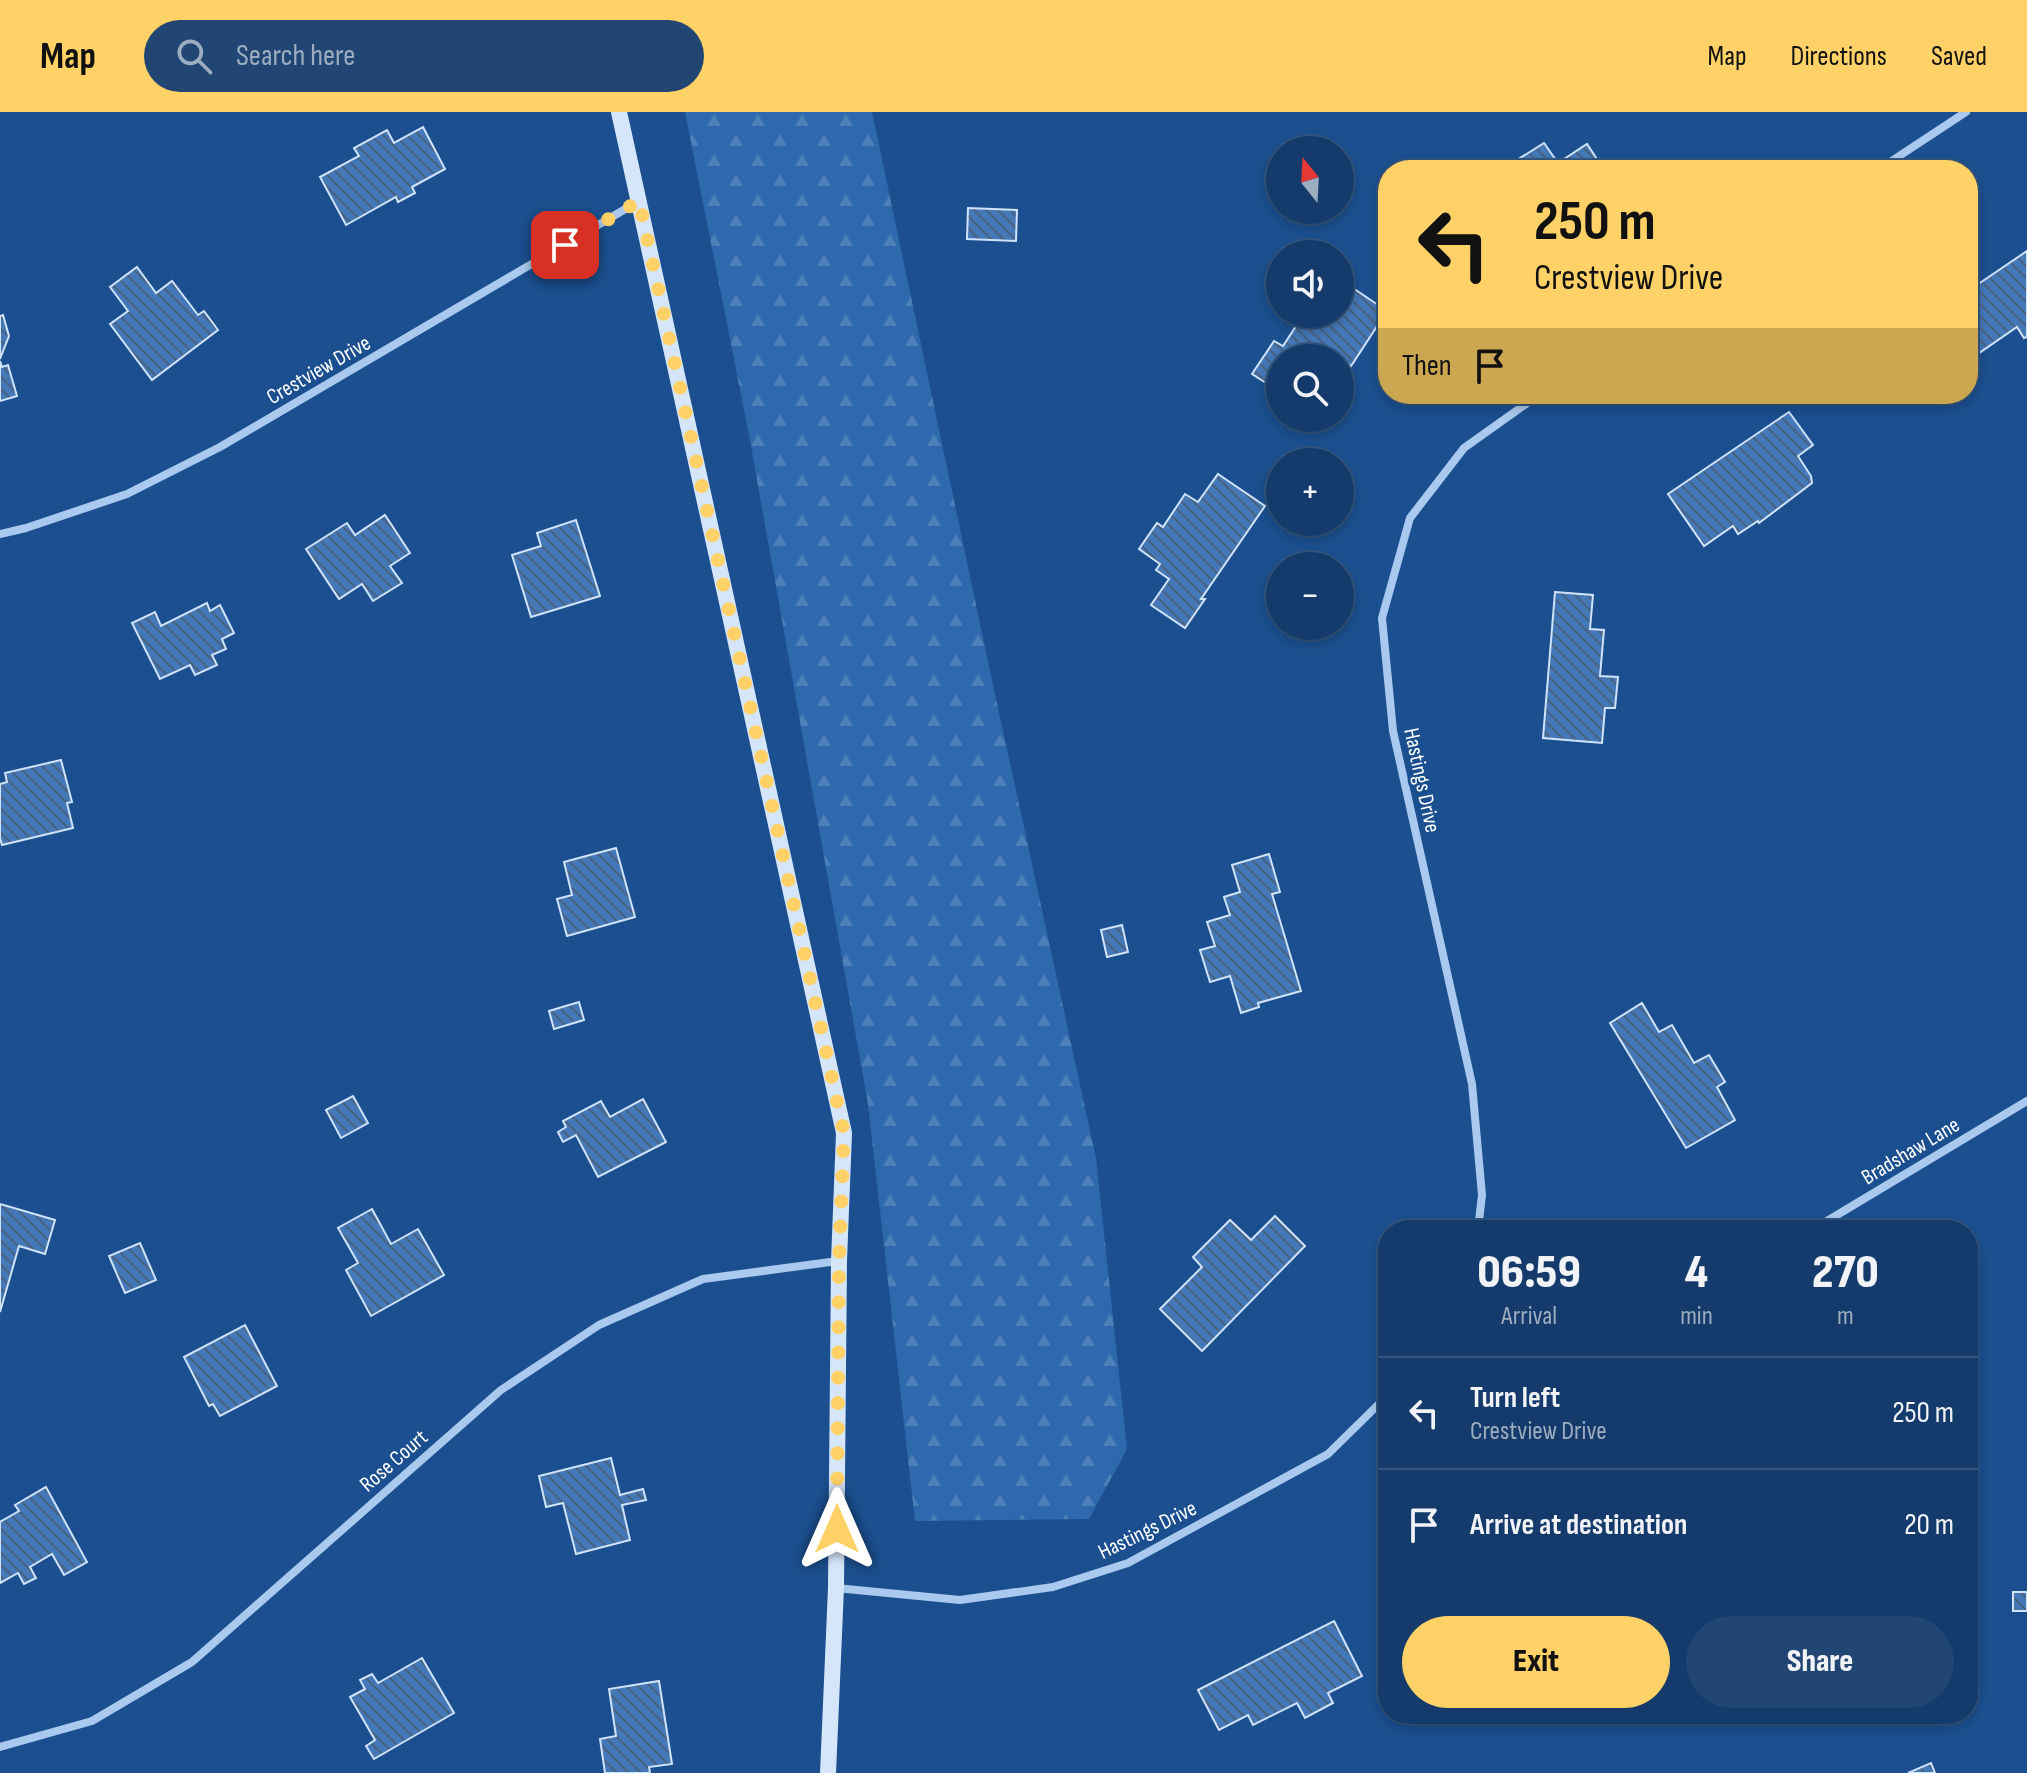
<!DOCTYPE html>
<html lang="en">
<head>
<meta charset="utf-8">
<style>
  :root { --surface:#143b6b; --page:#214673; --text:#f1f3f6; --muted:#9dadc1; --line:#33557e; --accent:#ffd166 }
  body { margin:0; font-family:"Sofia Sans Condensed",sans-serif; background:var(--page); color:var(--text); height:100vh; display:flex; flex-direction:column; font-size:30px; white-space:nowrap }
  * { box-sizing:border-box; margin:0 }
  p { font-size:26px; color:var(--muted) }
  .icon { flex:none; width:44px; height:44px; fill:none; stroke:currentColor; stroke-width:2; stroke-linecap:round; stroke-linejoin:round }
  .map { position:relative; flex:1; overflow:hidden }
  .panel { position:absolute; left:1378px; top:1108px; width:600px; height:504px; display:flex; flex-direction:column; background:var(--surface); border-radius:32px; box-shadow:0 4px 12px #0003,0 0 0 2px var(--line) }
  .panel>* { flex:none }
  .banner { position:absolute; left:1378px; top:48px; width:600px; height:244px; border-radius:32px; box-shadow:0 4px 12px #0003,0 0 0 2px var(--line); background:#ffd166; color:#111; overflow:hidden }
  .needle { width:52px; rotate:342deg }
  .fabs { position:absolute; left:1266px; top:24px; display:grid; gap:16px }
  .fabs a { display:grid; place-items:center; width:88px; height:88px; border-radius:50%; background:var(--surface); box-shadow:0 4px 12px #0003,0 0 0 2px var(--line); font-size:40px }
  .pin { position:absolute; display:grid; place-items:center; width:68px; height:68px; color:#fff; margin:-34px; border-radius:16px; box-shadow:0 4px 12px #0006 }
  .me { position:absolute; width:88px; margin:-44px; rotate:0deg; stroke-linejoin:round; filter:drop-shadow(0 0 6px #0008) }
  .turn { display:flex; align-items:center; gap:28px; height:168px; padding:0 24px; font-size:36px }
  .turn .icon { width:104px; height:104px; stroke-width:2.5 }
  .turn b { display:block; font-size:56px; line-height:68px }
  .then { display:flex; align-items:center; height:76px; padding:0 24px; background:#0003; gap:16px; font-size:30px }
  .eta { display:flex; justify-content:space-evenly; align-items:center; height:136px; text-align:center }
  .eta b { font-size:48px; font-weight:800; line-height:56px }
  .button { display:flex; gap:16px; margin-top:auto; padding:16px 24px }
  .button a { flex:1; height:92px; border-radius:48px; background:var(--accent); color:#111; font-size:32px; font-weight:800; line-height:92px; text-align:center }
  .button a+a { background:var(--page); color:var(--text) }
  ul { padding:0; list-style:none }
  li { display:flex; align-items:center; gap:24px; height:112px; padding:0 24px; border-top:2px solid var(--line) }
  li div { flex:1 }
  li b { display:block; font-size:30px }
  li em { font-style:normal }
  header { display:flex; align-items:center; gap:48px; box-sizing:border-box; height:112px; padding:0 40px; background:var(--accent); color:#111 }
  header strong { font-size:38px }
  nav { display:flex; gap:44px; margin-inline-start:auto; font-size:28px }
  .search { width:560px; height:72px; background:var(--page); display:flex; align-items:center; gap:20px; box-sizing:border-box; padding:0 28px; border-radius:44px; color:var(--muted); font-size:30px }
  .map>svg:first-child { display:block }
  .forest { fill:url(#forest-firs) }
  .building { fill:url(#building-back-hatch); stroke:#cfe3fa; stroke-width:2 }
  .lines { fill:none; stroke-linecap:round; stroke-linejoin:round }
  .minor { stroke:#a9c9ee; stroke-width:8 }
  .secondary { stroke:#d6e6fa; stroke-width:16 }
  .route { stroke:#ffd166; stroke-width:14; stroke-dasharray:0 25.2 }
  .labels { text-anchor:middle; stroke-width:6; stroke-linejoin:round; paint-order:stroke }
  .street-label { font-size:22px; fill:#fff; stroke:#1b4f8f }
</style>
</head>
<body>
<header>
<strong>Map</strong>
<div class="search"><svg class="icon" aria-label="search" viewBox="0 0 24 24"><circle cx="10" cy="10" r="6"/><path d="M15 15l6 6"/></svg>Search here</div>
<nav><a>Map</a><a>Directions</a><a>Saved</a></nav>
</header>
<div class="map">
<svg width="2027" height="1661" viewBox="0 0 2027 1661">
  <defs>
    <pattern id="forest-firs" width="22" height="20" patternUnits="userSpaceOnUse" patternTransform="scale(2)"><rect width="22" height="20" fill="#2e69ad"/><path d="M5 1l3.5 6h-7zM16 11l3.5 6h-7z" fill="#4d80b9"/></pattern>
    <pattern id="building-back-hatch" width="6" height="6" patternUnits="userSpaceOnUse" patternTransform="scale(2)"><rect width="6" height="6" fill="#4478b7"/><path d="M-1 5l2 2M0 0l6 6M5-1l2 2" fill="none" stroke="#486282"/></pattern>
  </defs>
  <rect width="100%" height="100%" fill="#1b4f8f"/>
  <polygon class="forest" points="685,0 872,0 990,559 1096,1046 1127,1337 1089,1407 915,1409 868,992 749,323"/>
  <g class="building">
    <polygon points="423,15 445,57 412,75 415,81 398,90 396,85 346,113 320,65 359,44 354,36 387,18 394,31"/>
    <polygon points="1544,31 1558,51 1587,32 1604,58 1501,58"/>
    <polygon points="968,96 1017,98 1016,129 967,127"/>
    <polygon points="2027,139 2027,225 2024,226 2017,215 1969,248 1968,179"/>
    <polygon points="137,155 156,181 172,169 198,203 204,199 218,218 152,268 110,212 128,199 110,175"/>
    <polygon points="1344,170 1387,199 1351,254 1336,244 1335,246 1280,246 1280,280 1252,262 1274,229 1283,234 1296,214 1291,211 1297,202 1340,202 1340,177"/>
    <polygon points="3,203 9,224 0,247 0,204"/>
    <polygon points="0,249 2,255 8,253 17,284 0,289"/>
    <polygon points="1789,300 1813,333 1798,344 1811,364 1812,371 1759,411 1758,409 1738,422 1733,414 1704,434 1668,382"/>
    <polygon points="1218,362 1265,394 1201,487 1205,487 1185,516 1151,493 1169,467 1156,458 1160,452 1139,437 1157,411 1163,415 1185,382 1198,390"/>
    <polygon points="385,403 410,441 390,454 402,471 373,489 362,472 339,487 306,437 347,411 355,423"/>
    <polygon points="576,408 600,484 531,505 512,443 541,434 537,421"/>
    <polygon points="1555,480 1593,483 1590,517 1604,518 1600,564 1618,565 1615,596 1605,596 1602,631 1543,626"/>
    <polygon points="207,491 210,499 220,493 234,521 222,527 226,537 212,543 217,553 195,563 190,553 160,567 132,511 155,500 161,514"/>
    <polygon points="61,648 72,690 67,691 73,716 2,733 0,726 0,672 7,670 5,661"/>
    <polygon points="616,736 635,805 567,824 557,787 572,783 564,750"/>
    <polygon points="1269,742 1280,780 1272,782 1301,879 1258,891 1259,895 1241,901 1230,864 1210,870 1200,838 1215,834 1207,810 1230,803 1224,785 1240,780 1232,753"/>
    <polygon points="1122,813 1128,840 1107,845 1101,818"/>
    <polygon points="579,890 584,908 554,917 549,899"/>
    <polygon points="1642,891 1659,920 1672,913 1694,951 1709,943 1725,970 1717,975 1735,1008 1686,1036 1610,911"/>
    <polygon points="353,984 368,1011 341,1026 326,998"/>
    <polygon points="643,987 666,1030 598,1065 576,1023 563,1030 558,1020 566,1015 563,1009 601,989 610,1005"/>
    <polygon points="0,1092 55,1108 45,1142 19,1134 0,1200"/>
    <polygon points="372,1097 391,1132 418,1117 444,1163 371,1204 346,1158 358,1151 338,1116"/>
    <polygon points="1275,1104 1305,1134 1202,1239 1160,1197 1202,1155 1193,1145 1230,1108 1251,1128"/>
    <polygon points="140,1131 156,1168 125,1181 109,1144"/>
    <polygon points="245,1213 277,1274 220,1304 213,1292 209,1294 184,1245"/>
    <polygon points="611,1346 620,1383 643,1377 646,1388 622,1393 630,1428 576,1442 563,1391 546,1395 539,1364"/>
    <polygon points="46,1375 87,1450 64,1463 52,1442 30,1455 36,1466 24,1472 18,1461 0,1471 0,1410 19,1399 15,1393"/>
    <rect x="2013" y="1480" width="14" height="19"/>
    <polygon points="1334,1509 1362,1564 1328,1581 1333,1591 1305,1606 1297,1591 1253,1613 1248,1603 1219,1618 1198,1578"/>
    <polygon points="422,1546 454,1601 374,1647 366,1634 375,1628 350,1585 365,1577 360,1568 372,1562 378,1571"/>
    <polygon points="659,1569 672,1652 649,1655 650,1661 605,1661 600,1627 616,1624 609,1577"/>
    <polygon points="1931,1651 1935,1661 1908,1661"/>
  </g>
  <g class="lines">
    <g class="minor">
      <polyline points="1878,58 1966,0"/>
      <polyline points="0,422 26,416 127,382 220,335 639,89"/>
      <polyline points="1478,1118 1482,1083 1472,972 1393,619 1382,506 1410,406 1464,336 1540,282"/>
      <polyline points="1812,1118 2027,989"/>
      <polyline points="836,1476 960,1488 1053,1475 1128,1451 1328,1342 1388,1283"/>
      <polyline points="0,1635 92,1609 192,1550 501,1278 599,1213 703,1167 838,1149"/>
    </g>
    <polyline class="secondary" points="619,0 844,1021 839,1149 836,1476 828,1661"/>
  </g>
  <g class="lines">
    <polyline class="route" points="565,133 639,89 844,1021 839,1149 837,1417"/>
  </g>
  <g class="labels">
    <g class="street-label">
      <text transform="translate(318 257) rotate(-30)" y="8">Crestview Drive</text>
      <text transform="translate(1423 668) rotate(78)" y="8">Hastings Drive</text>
      <text transform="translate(1910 1038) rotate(-31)" y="8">Bradshaw Lane</text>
      <text transform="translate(393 1348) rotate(-41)" y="8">Rose Court</text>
      <text transform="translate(1147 1417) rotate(-26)" y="8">Hastings Drive</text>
    </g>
  </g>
</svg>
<div class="fabs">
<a><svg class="needle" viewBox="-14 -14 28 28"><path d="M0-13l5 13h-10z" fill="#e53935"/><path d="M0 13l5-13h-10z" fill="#9dadc1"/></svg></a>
<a><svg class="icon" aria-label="sound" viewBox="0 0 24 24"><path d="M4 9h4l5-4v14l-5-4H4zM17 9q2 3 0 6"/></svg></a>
<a><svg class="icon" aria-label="search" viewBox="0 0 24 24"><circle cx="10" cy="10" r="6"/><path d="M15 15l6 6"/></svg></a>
<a>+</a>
<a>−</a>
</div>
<div class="pin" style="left:565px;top:133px;background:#d93025"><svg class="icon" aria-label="arrive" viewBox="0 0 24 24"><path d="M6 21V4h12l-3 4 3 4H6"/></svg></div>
<svg class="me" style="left:837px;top:1417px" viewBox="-20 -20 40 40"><path d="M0-17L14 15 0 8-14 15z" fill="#ffd166" stroke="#fff" stroke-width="4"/></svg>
<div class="banner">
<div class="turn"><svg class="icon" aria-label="left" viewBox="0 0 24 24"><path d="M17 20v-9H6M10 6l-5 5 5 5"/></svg><div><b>250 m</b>Crestview Drive</div></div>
<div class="then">Then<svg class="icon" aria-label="arrive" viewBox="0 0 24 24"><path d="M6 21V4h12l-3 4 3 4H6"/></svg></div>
</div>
<section class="panel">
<div class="eta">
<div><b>06:59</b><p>Arrival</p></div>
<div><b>4</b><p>min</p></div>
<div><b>270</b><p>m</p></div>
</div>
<ul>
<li><svg class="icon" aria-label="left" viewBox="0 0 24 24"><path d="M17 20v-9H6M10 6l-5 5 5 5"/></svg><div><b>Turn left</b><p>Crestview Drive</p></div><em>250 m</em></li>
<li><svg class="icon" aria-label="arrive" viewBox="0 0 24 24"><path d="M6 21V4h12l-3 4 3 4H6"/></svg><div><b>Arrive at destination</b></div><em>20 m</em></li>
</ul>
<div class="button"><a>Exit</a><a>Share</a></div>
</section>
</div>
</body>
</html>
